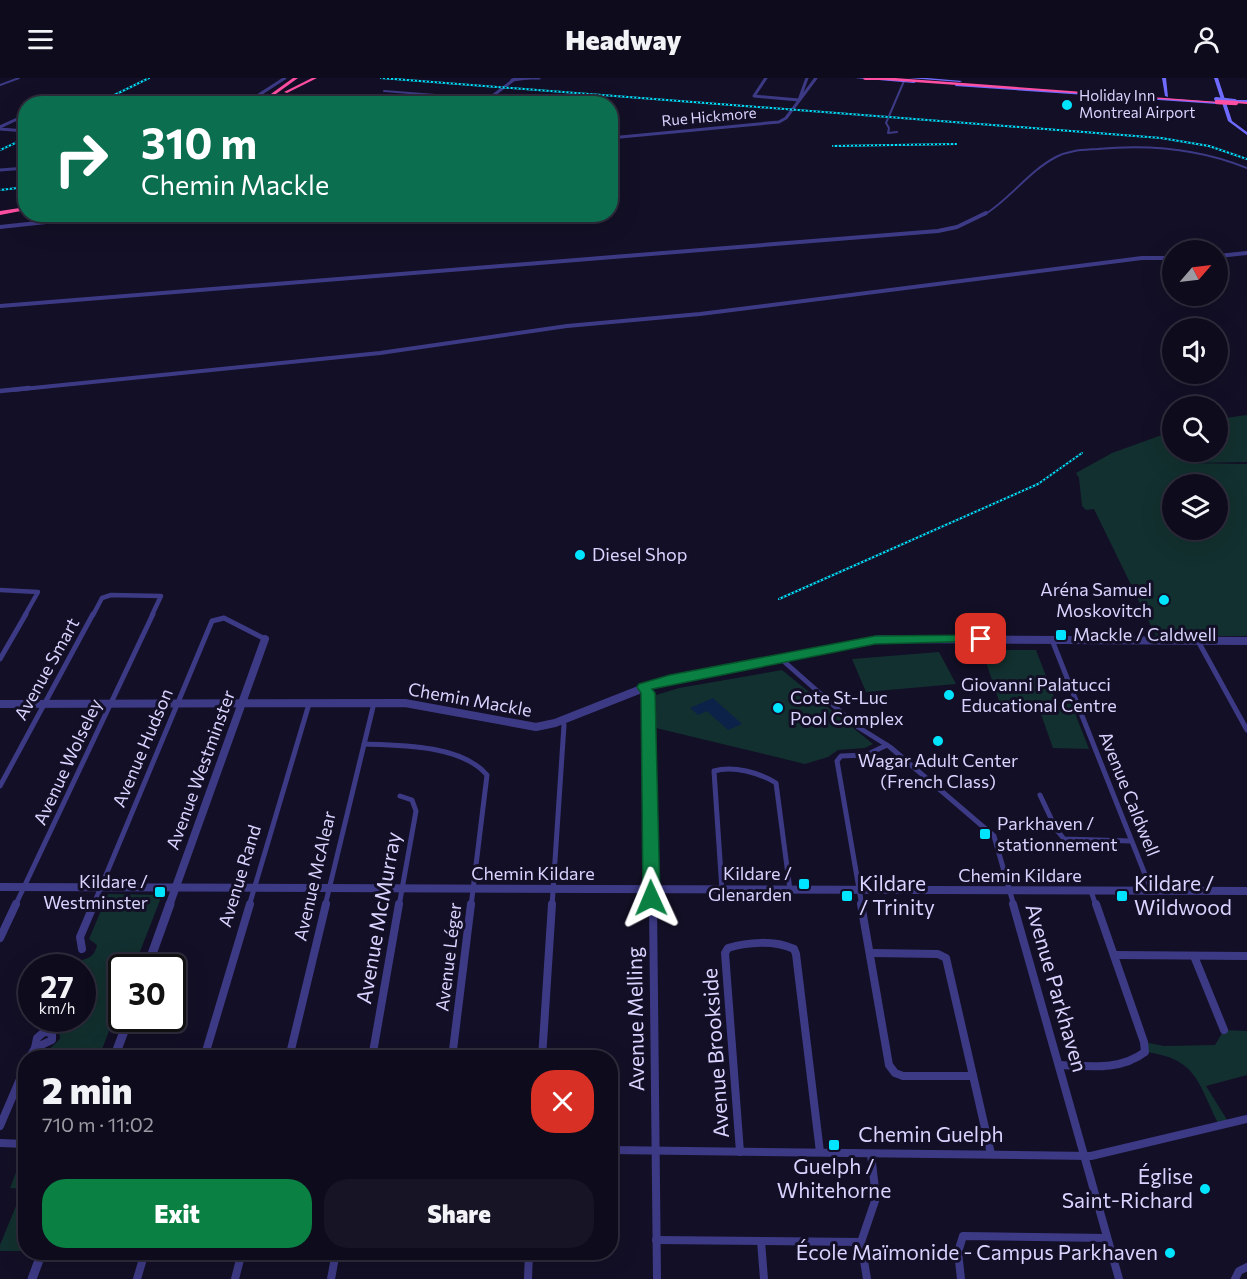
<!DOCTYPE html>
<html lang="en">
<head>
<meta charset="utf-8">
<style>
  :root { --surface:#0e0b1c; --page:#171425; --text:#f1f3f6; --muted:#9b9ba3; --line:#2e2b3b; --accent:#0b8043 }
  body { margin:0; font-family:Commissioner,sans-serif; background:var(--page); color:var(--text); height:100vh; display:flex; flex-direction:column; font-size:22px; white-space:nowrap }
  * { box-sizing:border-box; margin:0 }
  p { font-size:20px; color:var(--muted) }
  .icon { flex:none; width:33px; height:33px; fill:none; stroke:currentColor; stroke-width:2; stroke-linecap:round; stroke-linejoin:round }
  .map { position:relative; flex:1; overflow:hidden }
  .drawer { position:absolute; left:18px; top:972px; width:600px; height:210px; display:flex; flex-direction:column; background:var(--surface); border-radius:24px; box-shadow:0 6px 24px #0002,0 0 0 2px var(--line) }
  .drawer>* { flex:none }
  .hud { position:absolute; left:18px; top:18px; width:600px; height:126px; border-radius:24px; box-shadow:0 6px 24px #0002,0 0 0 2px var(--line); background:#0b6e4f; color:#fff; overflow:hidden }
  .needle { width:39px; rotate:62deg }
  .controls { position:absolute; left:1162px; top:162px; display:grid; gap:12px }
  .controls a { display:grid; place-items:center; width:66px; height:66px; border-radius:50%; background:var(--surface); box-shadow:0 6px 24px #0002,0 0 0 2px var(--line); font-size:30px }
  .speed { position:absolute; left:18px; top:876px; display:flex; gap:12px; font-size:30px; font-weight:700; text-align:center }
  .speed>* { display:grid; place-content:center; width:78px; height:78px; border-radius:50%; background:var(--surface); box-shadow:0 6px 24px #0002,0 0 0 2px var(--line); line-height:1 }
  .speed small { font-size:15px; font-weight:400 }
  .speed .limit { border:3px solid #111; border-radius:9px; background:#fff; color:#111 }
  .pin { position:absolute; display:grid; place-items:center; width:51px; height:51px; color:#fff; margin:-26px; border-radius:12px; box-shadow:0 3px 9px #0006 }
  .me { position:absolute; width:66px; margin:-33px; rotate:359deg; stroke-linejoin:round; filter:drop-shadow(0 0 4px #0008) }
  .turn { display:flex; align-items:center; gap:21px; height:126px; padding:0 24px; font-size:27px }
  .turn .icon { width:78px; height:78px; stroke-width:2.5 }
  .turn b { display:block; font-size:42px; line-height:51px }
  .round { display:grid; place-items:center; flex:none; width:63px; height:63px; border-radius:24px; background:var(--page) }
  .headline { display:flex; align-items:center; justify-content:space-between; height:102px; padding:0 24px }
  h1 { font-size:36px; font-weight:800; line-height:45px }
  .button { display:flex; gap:12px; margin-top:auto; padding:12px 24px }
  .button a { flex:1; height:69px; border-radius:24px; background:var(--accent); color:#fff; font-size:24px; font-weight:800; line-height:69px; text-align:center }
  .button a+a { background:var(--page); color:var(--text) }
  header { display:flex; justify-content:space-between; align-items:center; height:78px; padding:0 24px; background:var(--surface); font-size:27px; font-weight:800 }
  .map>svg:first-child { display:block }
  .green { fill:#12302f; fill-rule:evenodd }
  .water { fill:#0c2248 }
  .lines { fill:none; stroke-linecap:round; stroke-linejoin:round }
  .minor-far4 { stroke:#3d3a85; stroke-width:2 }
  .minor-far3 { stroke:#3d3a85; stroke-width:4 }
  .minor-far2 { stroke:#3d3a85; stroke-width:4.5 }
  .minor-far1 { stroke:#3d3a85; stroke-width:5 }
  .minor { stroke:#3d3a85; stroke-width:8 }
  .tertiary-far2 { stroke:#3d3a85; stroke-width:3 }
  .tertiary-far1 { stroke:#3d3a85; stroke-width:8 }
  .tertiary { stroke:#3d3a85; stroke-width:9 }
  .secondary { fill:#6f6bff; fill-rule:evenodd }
  .motorway { fill:#ff4fa3; fill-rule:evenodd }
  .rail-casing { stroke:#00e5ff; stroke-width:2 }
  .rail { stroke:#130f26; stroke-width:1.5; stroke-dasharray:2; stroke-linecap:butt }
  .secondary-bridge { stroke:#6f6bff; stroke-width:4 }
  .motorway-bridge { stroke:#ff4fa3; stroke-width:4.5 }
  .route { fill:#0b8043; stroke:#07532c; stroke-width:1.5 }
  .poi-dot { fill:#00e5ff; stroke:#130f26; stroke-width:2 }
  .labels { text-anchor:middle; stroke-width:6; stroke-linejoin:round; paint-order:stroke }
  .far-poi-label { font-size:15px; fill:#d9d4ff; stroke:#130f26; text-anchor:start }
  .far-street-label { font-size:15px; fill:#d9d4ff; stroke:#130f26 }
  .poi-label { font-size:18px; fill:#d9d4ff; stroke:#130f26; text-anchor:start }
  .street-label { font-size:18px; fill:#d9d4ff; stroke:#130f26 }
  .near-poi-label { font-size:21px; fill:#d9d4ff; stroke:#130f26; text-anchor:start }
  .near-street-label { font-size:21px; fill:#d9d4ff; stroke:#130f26 }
</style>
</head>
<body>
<header><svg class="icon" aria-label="menu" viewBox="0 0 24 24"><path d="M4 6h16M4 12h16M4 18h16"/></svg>Headway<svg class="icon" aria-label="person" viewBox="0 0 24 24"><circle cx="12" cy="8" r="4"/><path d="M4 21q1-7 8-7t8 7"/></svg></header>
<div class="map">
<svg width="1247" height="1201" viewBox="0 0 1247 1201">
  <rect width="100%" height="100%" fill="#130f26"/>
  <g class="green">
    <path d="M1247 337V384L1190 385 1247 386V558H1156L1094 431 1086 432 1082 428 1079 400 1076 395 1112 375 1173 353V374H1218V341ZM1173 406H1218V452H1173Z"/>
    <polygon points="982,572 1036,572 1056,624 999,623"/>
    <polygon points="939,574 956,606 866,614 852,581"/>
    <polygon points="782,592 873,666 865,670 838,672 828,679 805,686 656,650 656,617 679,610"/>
    <polygon points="1037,625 1071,625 1089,671 1053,670"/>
    <path d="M108 816 162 817 134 889 122 890 121 922 99 979 40 980 60 961 59 950 50 941 82 940V890L67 889 69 884C83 882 94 882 97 867L89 861Z"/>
    <path d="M1224 952 1247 953V997L1206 1008 1229 1045 1219 1047C1198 1005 1197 980 1145 974L1144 964 1164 968 1215 967Z"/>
    <polygon points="24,1074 25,1173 0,1173 0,1167 23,1111 10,1110"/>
  </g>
  <polygon class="water" points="713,620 742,646 728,652 707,633 698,637 690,630"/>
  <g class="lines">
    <g class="minor-far4">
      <polyline points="0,7 19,0"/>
      <polyline points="384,13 487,21"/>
      <polyline points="156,23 187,26"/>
      <polyline points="897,54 888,55 889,50 886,45 904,3"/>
      <polyline points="114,137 120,136"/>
      <path d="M984 137C1010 121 1029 93 1056 79 1069 72 1083 72 1097 71 1149 66 1198 70 1247 90"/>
    </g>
    <g class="minor-far3">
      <polyline points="0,149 120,136"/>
      <polyline points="1218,178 1247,175"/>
      <polyline points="0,228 938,153 957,149 986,135"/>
      <polyline points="13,312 380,275 567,248 700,236 1142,180 1173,180"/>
    </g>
    <g class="minor-far2">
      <polyline points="0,313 29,310"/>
      <polyline points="0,512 38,514 25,537"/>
      <polyline points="93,537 102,520 111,517 161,518 152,537"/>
    </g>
    <g class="minor-far1">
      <polyline points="1052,562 1152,814"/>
      <polyline points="1198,563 1247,652"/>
      <polyline points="780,580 858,649 890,669 994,758 1014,828"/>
      <polyline points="0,581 26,536"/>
      <polyline points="644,609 648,615 649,629 653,828"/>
      <path d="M364 666C400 667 462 667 487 697L471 828"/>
      <polyline points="0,708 93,536"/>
      <polyline points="1040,717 1056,751 1064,761 1131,763"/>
      <path d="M722 812 714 693C733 687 760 695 776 705L790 812"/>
      <polyline points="1091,813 1096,828"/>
      <polyline points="15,828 153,536"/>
      <polyline points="93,828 212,543 224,540 265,561"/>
      <polyline points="249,828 309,626"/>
      <polyline points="325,828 374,625"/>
      <polyline points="399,828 416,733 412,722 400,718"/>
      <polyline points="552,828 564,647 562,642"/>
      <polyline points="862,828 837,683 841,678 866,677 887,667"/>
    </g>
    <g class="minor">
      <polyline points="653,826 657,1201"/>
      <polyline points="861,826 889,987 895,995 903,998 973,998"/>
      <polyline points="1013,826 1119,1201"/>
      <polyline points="0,860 16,826"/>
      <polyline points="82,871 80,859 94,826"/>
      <polyline points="871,875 938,876 946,880 991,1076"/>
      <polyline points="1114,877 1247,878"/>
      <polyline points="1194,878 1224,952"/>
      <polygon points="44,954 52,955 52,962 35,970 37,960"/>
      <polyline points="29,980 35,970"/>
      <polyline points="204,980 250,826"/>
      <polyline points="289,980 326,826"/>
      <polyline points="372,980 399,826"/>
      <polyline points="452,980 471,826"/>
      <polyline points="542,980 552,826"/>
      <path d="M1059 987C1089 988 1120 993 1145 974L1144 964 1096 826"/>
      <polyline points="0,1048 26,987"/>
      <polyline points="0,1065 26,1066"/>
      <polyline points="610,1072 1091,1078 1247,1041"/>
      <path d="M740 1074 725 875 728 870C748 864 774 862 794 871L796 876 820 1074"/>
      <polyline points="656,1162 861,1164"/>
      <polyline points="761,1163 764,1201"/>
      <polyline points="137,1201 145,1174"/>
      <polyline points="235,1201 242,1174"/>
      <polyline points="331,1201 336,1174"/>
      <polyline points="528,1201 529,1174"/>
      <polyline points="867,1201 861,1164 876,1120 871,1076"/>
      <polyline points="961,1201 958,1174 963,1158 1107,1160"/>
      <polyline points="1235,1201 1239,1193 1247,1189"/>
    </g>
    <g class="tertiary-far2">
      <polyline points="527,0 539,0"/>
      <polyline points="766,0 754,18 799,22"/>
      <polyline points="512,2 528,0"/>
      <polyline points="799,22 807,0"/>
      <polyline points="50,26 60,21"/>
      <polyline points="245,26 285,0"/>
      <polyline points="482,26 516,0"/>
      <polyline points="0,49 26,37"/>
      <polyline points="0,51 26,53"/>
      <polyline points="610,60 779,44 786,40 816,0"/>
      <polyline points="0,92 26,90"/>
    </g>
    <g class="tertiary-far1">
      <polyline points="0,626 405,625 536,649 555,645 659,604 880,561 1247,563"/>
      <polyline points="0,809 1247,813"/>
      <polyline points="169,828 265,561"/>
    </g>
    <g class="tertiary">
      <polyline points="147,890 170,826"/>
      <polyline points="114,980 129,940"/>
      <polyline points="32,1201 42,1174"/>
    </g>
    <g class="secondary">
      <polygon points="855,0 871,0 916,4 914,5"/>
      <polygon points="908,0 927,0 962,3 960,4"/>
      <polygon points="1162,0 1166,0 1168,19 1165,18"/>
      <polygon points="1214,0 1218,0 1232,43 1247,54 1247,57 1228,43"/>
      <polygon points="956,6 1217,24 1219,25 1217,26 955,8"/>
      <polygon points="1234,22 1247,22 1247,24 1235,24"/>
    </g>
    <g class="motorway">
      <polygon points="293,0 298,0 262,26 257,26"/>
      <polygon points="312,0 317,0 287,15 284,14"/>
      <polygon points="864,0 895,0 1219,24 1217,25 885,2 865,2 863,1"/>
      <polygon points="1235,23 1247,24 1247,26 1235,25"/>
      <polygon points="26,129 26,132 0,137 0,133"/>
    </g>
    <g class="rail-casing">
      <g id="rail">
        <polyline points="381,0 1161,60 1209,68 1247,81"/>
        <polyline points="96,26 149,0"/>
        <polyline points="833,68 956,66"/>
        <polyline points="0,72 26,60"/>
        <polyline points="0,112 26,109"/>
        <polyline points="779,521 1038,406 1082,375"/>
      </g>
    </g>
    <use href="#rail" class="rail"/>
    <polyline class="secondary-bridge" points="1216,21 1235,23"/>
    <polyline class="motorway-bridge" points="1217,24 1236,25"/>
  </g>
  <polygon class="route" points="981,557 985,558 987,561 985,563 875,566 652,611 655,615 660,820 657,824 645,824 643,820 641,615 637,609 639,606 670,597 875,558"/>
  <g class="poi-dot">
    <circle cx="1067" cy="27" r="6"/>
    <circle cx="580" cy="477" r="6"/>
    <circle cx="1164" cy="522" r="6"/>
    <rect x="1055" y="551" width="12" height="12" rx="3"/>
    <circle cx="949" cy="617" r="6"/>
    <circle cx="778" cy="630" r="6"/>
    <circle cx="938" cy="663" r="6"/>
    <rect x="979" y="750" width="12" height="12" rx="3"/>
    <rect x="798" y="800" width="12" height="12" rx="3"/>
    <rect x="154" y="808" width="12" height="12" rx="3"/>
    <rect x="841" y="812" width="12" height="12" rx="3"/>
    <rect x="1116" y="812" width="12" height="12" rx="3"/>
    <rect x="828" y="1061" width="12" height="12" rx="3"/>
    <circle cx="1205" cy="1111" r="6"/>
    <circle cx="1170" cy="1175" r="6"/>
  </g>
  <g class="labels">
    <g class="far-poi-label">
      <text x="1079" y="23">Holiday Inn<tspan x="1079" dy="17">Montreal Airport</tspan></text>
    </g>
    <g class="far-street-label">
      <text transform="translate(709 39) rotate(-5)" y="5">Rue Hickmore</text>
    </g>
    <g class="poi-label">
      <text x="592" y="483">Diesel Shop</text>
      <text x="1152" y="518" text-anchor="end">Aréna Samuel<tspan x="1152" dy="21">Moskovitch</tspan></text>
      <text x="1073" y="563">Mackle / Caldwell</text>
      <text x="961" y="613">Giovanni Palatucci<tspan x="961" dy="21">Educational Centre</tspan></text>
      <text x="790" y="626">Cote St-Luc<tspan x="790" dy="21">Pool Complex</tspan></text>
      <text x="938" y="689" text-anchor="middle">Wagar Adult Center<tspan x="938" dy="21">(French Class)</tspan></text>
      <text x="997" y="752">Parkhaven /<tspan x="997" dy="21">stationnement</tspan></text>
      <text x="792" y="802" text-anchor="end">Kildare /<tspan x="792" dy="21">Glenarden</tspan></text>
      <text x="148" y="810" text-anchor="end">Kildare /<tspan x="148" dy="21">Westminster</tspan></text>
    </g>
    <g class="street-label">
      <text transform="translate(47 591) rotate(-61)" y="6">Avenue Smart</text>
      <text transform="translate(470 622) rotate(10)" y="6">Chemin Mackle</text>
      <text transform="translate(143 670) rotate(-67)" y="6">Avenue Hudson</text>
      <text transform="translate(68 684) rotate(-65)" y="6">Avenue Wolseley</text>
      <text transform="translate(201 692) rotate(-70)" y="6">Avenue Westminster</text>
      <text transform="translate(1129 716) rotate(68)" y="6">Avenue Caldwell</text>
      <text x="533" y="802">Chemin Kildare</text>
      <text transform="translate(240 798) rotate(-73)" y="6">Avenue Rand</text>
      <text transform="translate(315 798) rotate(-77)" y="6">Avenue McAlear</text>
      <text x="1020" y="804">Chemin Kildare</text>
      <text transform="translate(449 879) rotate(-83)" y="6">Avenue Léger</text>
    </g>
    <g class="near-poi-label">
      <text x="859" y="813">Kildare<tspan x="859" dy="24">/ Trinity</tspan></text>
      <text x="1134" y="813">Kildare /<tspan x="1134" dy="24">Wildwood</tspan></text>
      <text x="834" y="1096" text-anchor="middle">Guelph /<tspan x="834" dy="24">Whitehorne</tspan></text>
      <text x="1193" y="1106" text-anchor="end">Église<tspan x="1193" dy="24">Saint-Richard</tspan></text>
      <text x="1158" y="1182" text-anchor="end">École Maïmonide - Campus Parkhaven</text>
    </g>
    <g class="near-street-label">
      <text transform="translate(379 840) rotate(-80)" y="7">Avenue McMurray</text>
      <text transform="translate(1056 910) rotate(74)" y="7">Avenue Parkhaven</text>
      <text transform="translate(636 941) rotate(-91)" y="7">Avenue Melling</text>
      <text transform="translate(716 975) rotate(-94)" y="7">Avenue Brookside</text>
      <text x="931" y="1064">Chemin Guelph</text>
    </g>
  </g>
</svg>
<div class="controls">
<a><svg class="needle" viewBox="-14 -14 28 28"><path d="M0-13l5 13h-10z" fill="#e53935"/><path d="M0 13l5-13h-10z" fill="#9b9ba3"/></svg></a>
<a><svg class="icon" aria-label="sound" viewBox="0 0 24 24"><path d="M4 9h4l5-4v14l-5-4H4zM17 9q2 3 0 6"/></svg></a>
<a><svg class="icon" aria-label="search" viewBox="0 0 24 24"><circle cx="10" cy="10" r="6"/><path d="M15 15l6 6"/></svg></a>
<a><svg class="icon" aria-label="layers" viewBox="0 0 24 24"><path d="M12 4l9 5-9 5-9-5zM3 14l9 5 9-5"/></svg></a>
</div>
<div class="speed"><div>27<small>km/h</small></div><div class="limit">30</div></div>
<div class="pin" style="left:981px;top:561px;background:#d93025"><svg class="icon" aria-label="arrive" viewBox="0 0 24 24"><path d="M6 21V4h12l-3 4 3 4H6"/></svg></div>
<svg class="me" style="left:651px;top:820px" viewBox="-20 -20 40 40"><path d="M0-17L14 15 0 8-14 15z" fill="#0b8043" stroke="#fff" stroke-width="4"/></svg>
<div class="hud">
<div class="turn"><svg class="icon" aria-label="right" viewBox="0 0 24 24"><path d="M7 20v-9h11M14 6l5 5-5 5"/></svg><div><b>310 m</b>Chemin Mackle</div></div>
</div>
<section class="drawer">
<div class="headline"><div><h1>2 min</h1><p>710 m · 11:02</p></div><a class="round" style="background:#d93025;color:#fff"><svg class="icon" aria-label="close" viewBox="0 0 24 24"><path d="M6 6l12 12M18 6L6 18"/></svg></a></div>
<div class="button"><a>Exit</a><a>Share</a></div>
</section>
</div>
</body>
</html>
